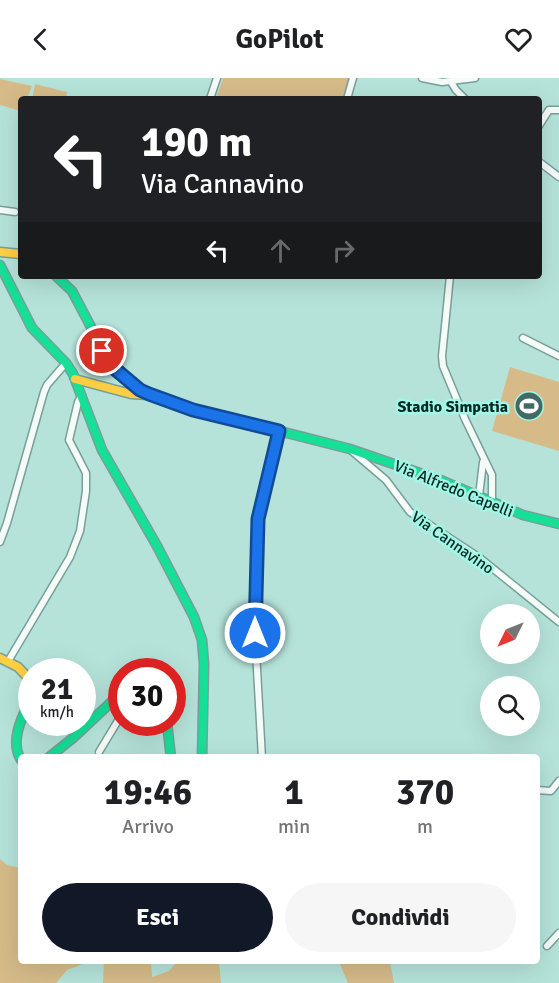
<!DOCTYPE html>
<html lang="it">
<head>
<meta charset="utf-8">
<style>
  :root { --surface:#fff; --page:#f6f6f6; --text:#202124; --muted:#757577; --accent:#111827 }
  body { margin:0; font-family:Signika,sans-serif; background:var(--page); color:var(--text); height:100vh; display:flex; flex-direction:column; font-size:22px; white-space:nowrap }
  * { box-sizing:border-box; margin:0 }
  p { font-size:20px; color:var(--muted) }
  .icon { flex:none; width:33px; height:33px; fill:none; stroke:currentColor; stroke-width:2; stroke-linecap:round; stroke-linejoin:round }
  .map { position:relative; flex:1; overflow:hidden }
  .side { position:absolute; left:18px; top:676px; width:522px; height:210px; display:flex; flex-direction:column; background:var(--surface); border-radius:6px; box-shadow:0 6px 24px #0002 }
  .side>* { flex:none }
  .banner { position:absolute; left:18px; top:18px; width:524px; height:183px; border-radius:6px; box-shadow:0 6px 24px #0002; background:#202124; color:#fff; overflow:hidden }
  .needle { width:39px; rotate:227deg }
  .controls { position:absolute; left:480px; top:526px; display:grid; gap:12px }
  .controls a { display:grid; place-items:center; width:60px; height:60px; border-radius:50%; background:var(--surface); box-shadow:0 6px 24px #0002; font-size:30px }
  .speed { position:absolute; left:18px; top:580px; display:flex; gap:12px; font-size:30px; font-weight:700; text-align:center }
  .speed>* { display:grid; place-content:center; width:78px; height:78px; border-radius:50%; background:var(--surface); box-shadow:0 6px 24px #0002; line-height:1 }
  .speed small { font-size:15px; font-weight:400 }
  .speed .limit { border:9px solid #d22; background:#fff; color:#111 }
  .pin { position:absolute; display:grid; place-items:center; width:51px; height:51px; color:#fff; margin:-26px; border:3px solid #fff; border-radius:50%; box-shadow:0 2px 6px #0007 }
  .me { position:absolute; width:66px; margin:-33px; rotate:0deg; stroke-linejoin:round; filter:drop-shadow(0 0 4px #0008) }
  .turn { display:flex; align-items:center; gap:21px; height:126px; padding:0 24px; font-size:27px }
  .turn .icon { width:78px; height:78px; stroke-width:2.5 }
  .turn b { display:block; font-size:42px; line-height:51px }
  .lanes { display:flex; align-items:center; height:57px; padding:0 24px; background:#0003; justify-content:center; gap:30px; direction:ltr }
  .lanes .off { opacity:.35 }
  .eta { display:flex; justify-content:space-evenly; align-items:center; height:102px; text-align:center }
  .eta b { font-size:36px; font-weight:700; line-height:42px }
  .button { display:flex; gap:12px; margin-top:auto; padding:12px 24px }
  .button a { flex:1; height:69px; border-radius:36px; background:var(--accent); color:#fff; font-size:24px; font-weight:700; line-height:69px; text-align:center }
  .button a+a { background:var(--page); color:var(--text) }
  header { display:flex; justify-content:space-between; align-items:center; height:78px; padding:0 24px; background:var(--surface); font-size:27px; font-weight:700 }
  .map>svg:first-child { display:block }
  .green { fill:#d6bb89 }
  .lines { fill:none; stroke-linecap:round; stroke-linejoin:round }
  .street-casing { stroke:#799f98; stroke-width:9 }
  .fast-casing { stroke:#799f98; stroke-width:11 }
  .slow-casing { stroke:#799f98; stroke-width:11 }
  .street { stroke:#f4fbf9; stroke-width:6 }
  .fast { stroke:#16e098; stroke-width:8 }
  .slow { stroke:#ffcf43; stroke-width:8 }
  .route-casing { stroke:#114b97; stroke-width:15 }
  .route { stroke:#1a73e8; stroke-width:10 }
  .labels { text-anchor:middle; stroke-width:5; stroke-linejoin:round; paint-order:stroke }
  .poi-label { font-size:16px; font-weight:bold; fill:#042924; stroke:#a2f6e6; text-anchor:end }
  .street-label { font-size:16px; fill:#042924; stroke:#a2f6e6 }
</style>
</head>
<body>
<header><svg class="icon" aria-label="back" viewBox="0 0 24 24"><path d="M15 5l-7 7 7 7"/></svg>GoPilot<svg class="icon" aria-label="heart" viewBox="0 0 24 24"><path d="M12 20l-8-8c-3-5 5-10 8-4 3-6 11-1 8 4z"/></svg></header>
<div class="map">
<svg width="559" height="905" viewBox="0 0 559 905">
  <rect width="100%" height="100%" fill="#b5e3da"/>
  <g class="green">
    <polygon points="223,0 350,0 344,21 216,21"/>
    <polygon points="0,1 32,8 27,21 21,21 21,33 0,27"/>
    <polygon points="35,6 67,14 66,21 32,21"/>
    <polygon points="510,289 559,304 559,373 492,353"/>
    <polygon points="0,781 7,787 21,790 21,884 88,884 67,892 56,905 0,905"/>
    <polygon points="104,884 151,884 152,899 169,893 177,884 219,884 221,905 103,905"/>
    <polygon points="339,884 390,884 394,905 348,905"/>
  </g>
  <g class="lines">
    <g class="street-casing">
      <g id="street">
        <polyline points="422,0 442,4 475,0"/>
        <polyline points="451,4 456,12 465,21"/>
        <polyline points="210,21 217,0"/>
        <polyline points="347,21 353,0"/>
        <polyline points="538,49 549,32 559,32"/>
        <polyline points="538,83 559,99"/>
        <polyline points="0,132 15,134"/>
        <polyline points="450,198 442,278 443,288 465,341 492,397 492,424"/>
        <polyline points="523,260 559,278"/>
        <polyline points="353,374 386,402 410,434 480,480 559,544"/>
        <polyline points="479,418 483,384"/>
        <polyline points="0,464 7,445 44,314 47,307 66,285"/>
        <polyline points="10,580 70,479 80,453 86,413 86,395 69,362 78,324 82,317"/>
        <polyline points="99,674 122,636"/>
        <polyline points="262,680 254,538 257,452 259,429 279,353"/>
        <polyline points="537,712 551,713 559,703"/>
        <polyline points="547,868 559,855"/>
      </g>
    </g>
    <g class="fast-casing">
      <g id="fast">
        <polyline points="0,187 32,250 66,285 73,296 102,372 157,468 194,539 202,562 204,586 202,680"/>
        <polyline points="56,198 72,213 109,283 130,304 149,317 193,331 350,371 443,403 523,437 559,446"/>
        <polyline points="147,594 152,592 155,594"/>
        <polyline points="167,645 171,680"/>
        <polyline points="48,680 73,660 122,614"/>
        <path d="M21 682C9 662 23 637 32 618"/>
      </g>
    </g>
    <g class="slow-casing">
      <g id="slow">
        <polyline points="0,174 21,176"/>
        <polyline points="75,301 131,316 148,317"/>
        <polyline points="0,580 18,589 32,604"/>
      </g>
    </g>
    <use href="#street" class="street"/>
    <use href="#fast" class="fast"/>
    <use href="#slow" class="slow"/>
  </g>
  <g class="lines">
    <g class="route-casing">
      <polyline id="route" points="102,273 115,291 140,312 149,316 193,332 279,353 258,441 255,555"/>
    </g>
    <use href="#route" class="route"/>
  </g>
  <defs>
    <g id="stadium-disc" transform="scale(1.5)"><circle r="9.5" fill="#426a64" stroke="#a2f6e6"/><path d="M0-5a6.5 5 0 1 0 0 10a6.5 5 0 1 0 0-10ZM-3.5-1.8h7v3.6h-7Z" fill="#fff"/></g>
  </defs>
  <g fill-rule="evenodd">
    <use href="#stadium-disc" x="529" y="328"/>
  </g>
  <g class="labels">
    <g class="poi-label">
      <text x="508" y="334">Stadio Simpatia</text>
    </g>
    <g class="street-label">
      <text transform="translate(454 410) rotate(22)" y="6">Via Alfredo Capelli</text>
      <text transform="translate(453 464) rotate(35)" y="6">Via Cannavino</text>
    </g>
  </g>
</svg>
<div class="controls">
<a><svg class="needle" viewBox="-14 -14 28 28"><path d="M0-13l5 13h-10z" fill="#e53935"/><path d="M0 13l5-13h-10z" fill="#757577"/></svg></a>
<a><svg class="icon" aria-label="search" viewBox="0 0 24 24"><circle cx="10" cy="10" r="6"/><path d="M15 15l6 6"/></svg></a>
</div>
<div class="speed"><div>21<small>km/h</small></div><div class="limit">30</div></div>
<div class="pin" style="left:102px;top:273px;background:#d93025"><svg class="icon" aria-label="arrive" viewBox="0 0 24 24"><path d="M6 21V4h12l-3 4 3 4H6"/></svg></div>
<svg class="me" style="left:255px;top:555px" viewBox="-20 -20 40 40"><circle r="17" fill="#1a73e8" stroke="#fff" stroke-width="3"/><path d="M0-11L8 9 0 5-8 9z" fill="#fff"/></svg>
<div class="banner">
<div class="turn"><svg class="icon" aria-label="left" viewBox="0 0 24 24"><path d="M17 20v-9H6M10 6l-5 5 5 5"/></svg><div><b>190 m</b>Via Cannavino</div></div>
<div class="lanes"><svg class="icon" aria-label="left" viewBox="0 0 24 24"><path d="M17 20v-9H6M10 6l-5 5 5 5"/></svg><svg class="icon off" aria-label="ahead" viewBox="0 0 24 24"><path d="M12 20V5M6 11l6-6 6 6"/></svg><svg class="icon off" aria-label="right" viewBox="0 0 24 24"><path d="M7 20v-9h11M14 6l5 5-5 5"/></svg></div>
</div>
<section class="side">
<div class="eta">
<div><b>19:46</b><p>Arrivo</p></div>
<div><b>1</b><p>min</p></div>
<div><b>370</b><p>m</p></div>
</div>
<div class="button"><a>Esci</a><a>Condividi</a></div>
</section>
</div>
</body>
</html>
